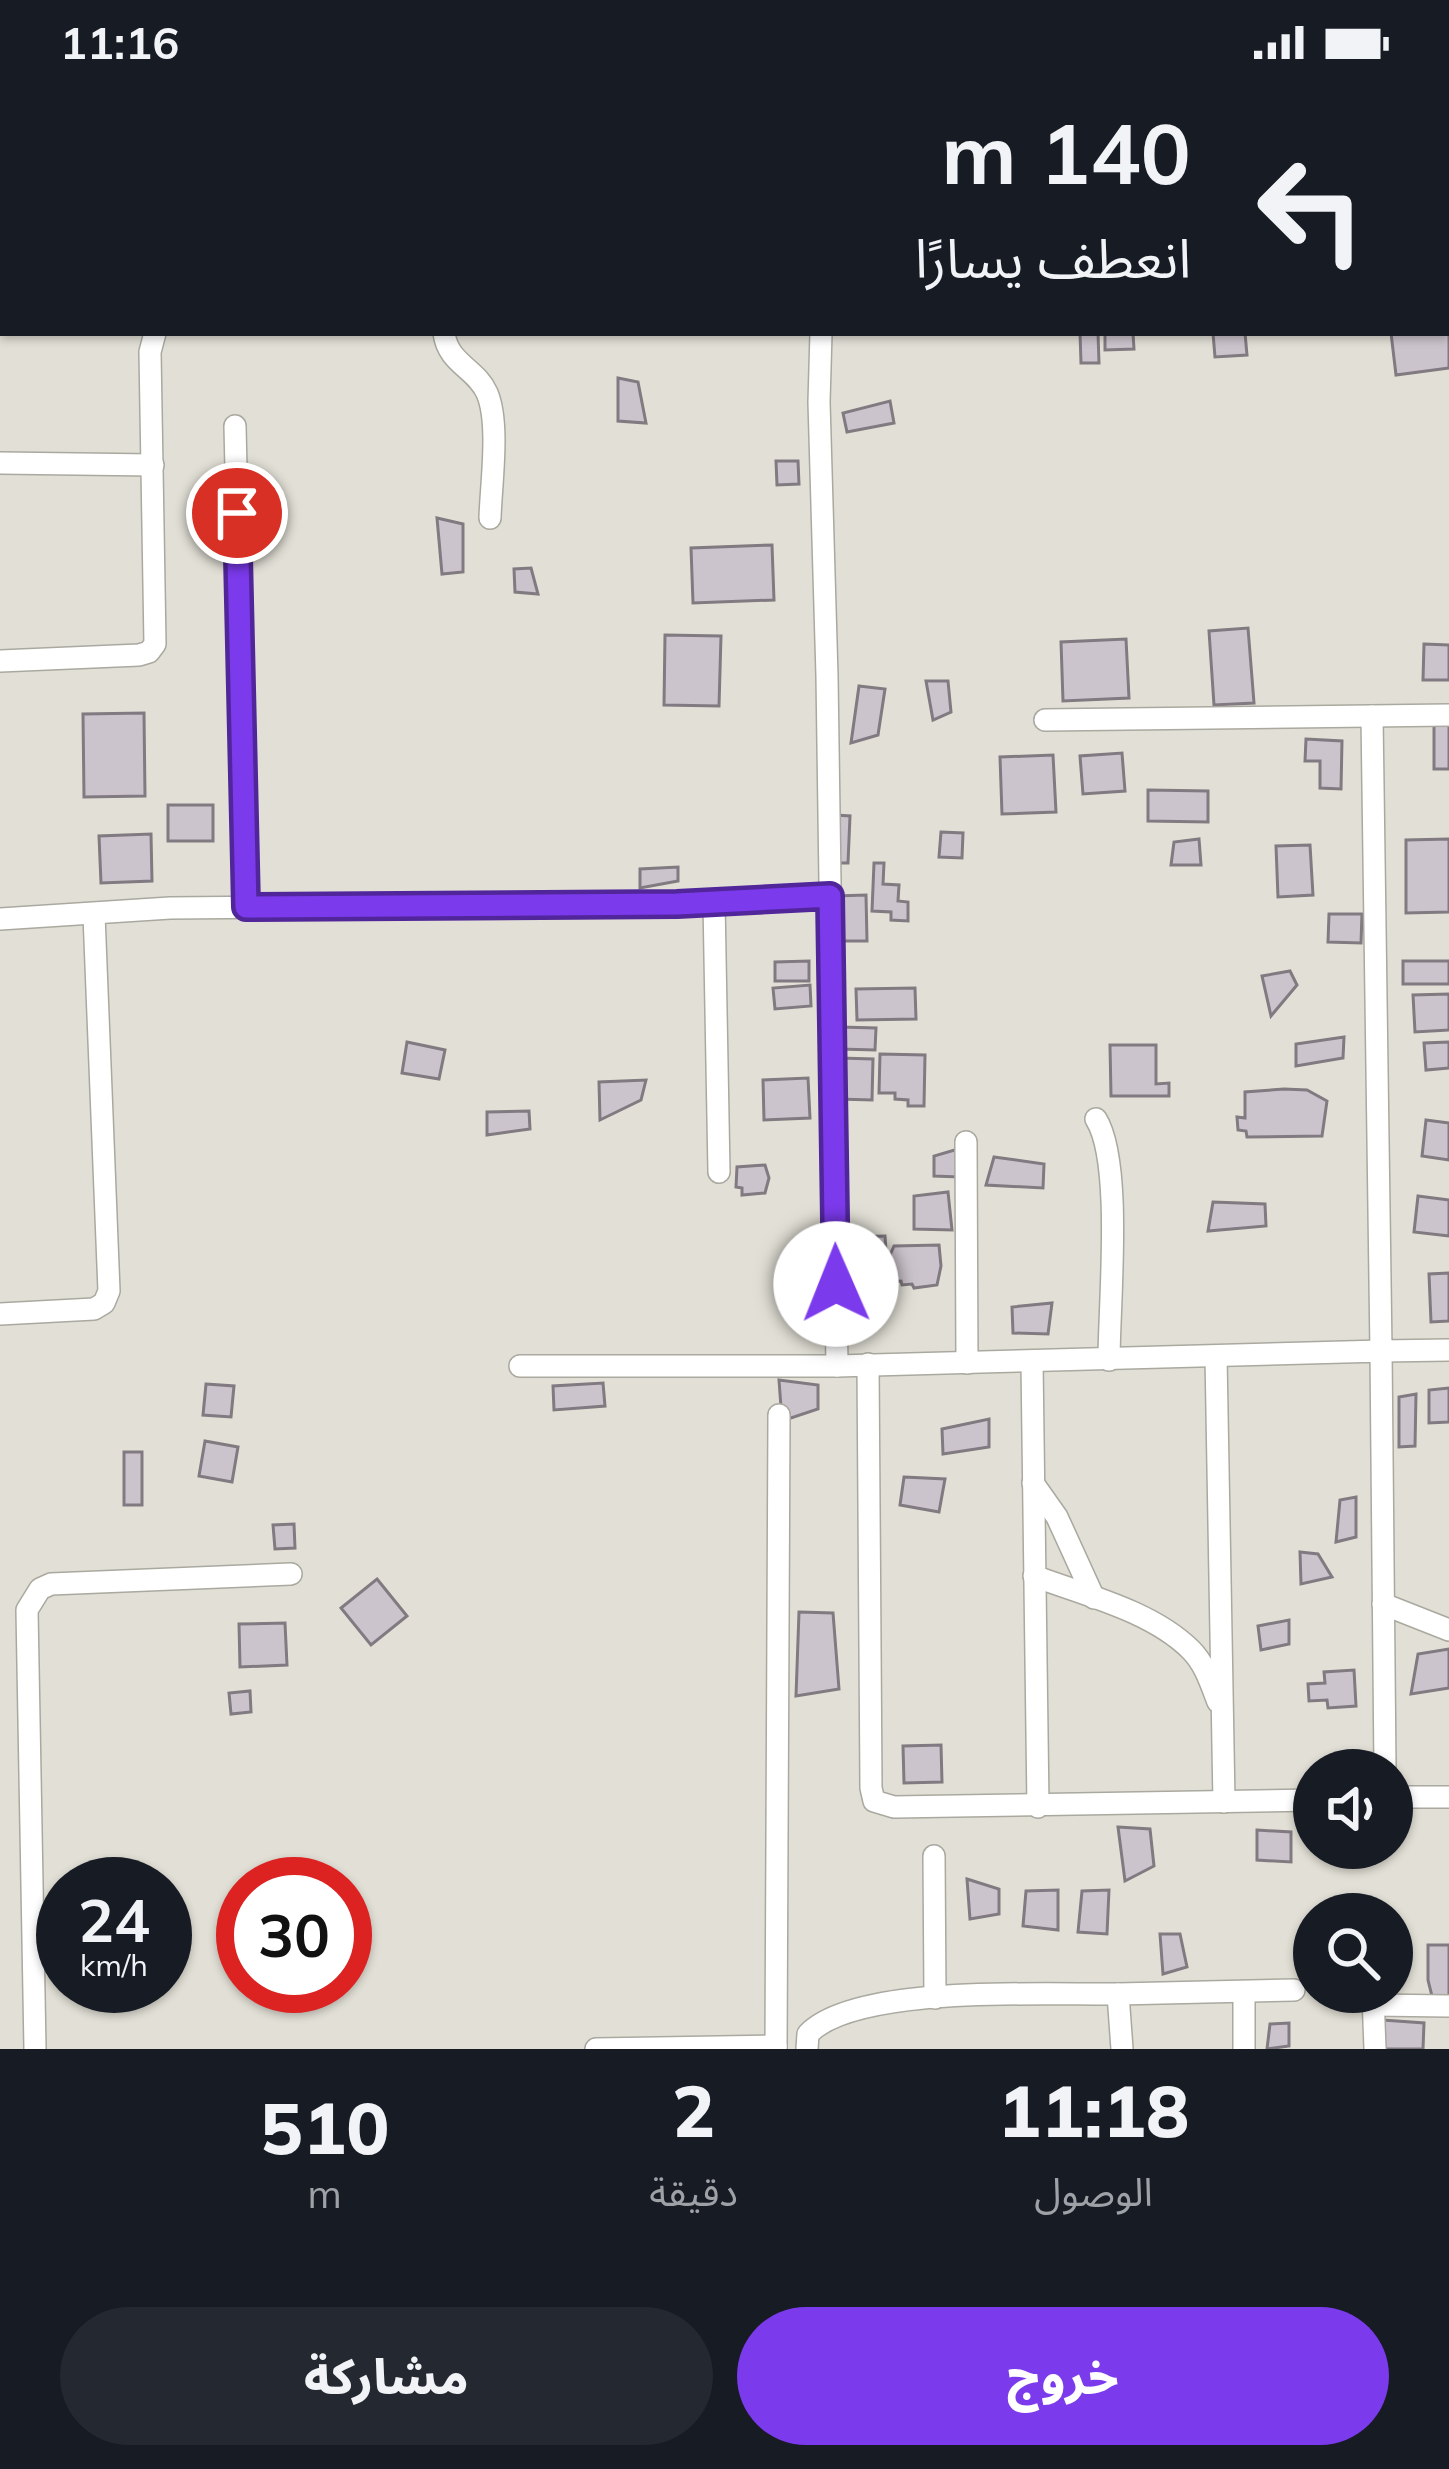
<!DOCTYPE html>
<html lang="ar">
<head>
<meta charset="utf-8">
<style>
  :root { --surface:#171b24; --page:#242831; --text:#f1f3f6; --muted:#9ea1a6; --accent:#7c3aed }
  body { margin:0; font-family:Mulish,"Noto Sans Arabic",sans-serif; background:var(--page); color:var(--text); direction:rtl; height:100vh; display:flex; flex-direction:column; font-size:45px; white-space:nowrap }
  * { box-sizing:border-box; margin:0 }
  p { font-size:39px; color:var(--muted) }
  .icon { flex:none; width:66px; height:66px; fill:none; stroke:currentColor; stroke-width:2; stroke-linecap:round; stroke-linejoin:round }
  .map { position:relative; height:1965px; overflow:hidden; direction:ltr }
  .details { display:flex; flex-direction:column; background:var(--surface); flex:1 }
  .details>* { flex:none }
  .guide { position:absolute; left:0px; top:0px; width:1449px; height:252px; box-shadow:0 3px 9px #0004; direction:rtl; background:#171b24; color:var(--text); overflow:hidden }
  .fabs { position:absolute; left:1293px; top:1665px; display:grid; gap:24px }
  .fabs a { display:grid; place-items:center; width:120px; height:120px; border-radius:50%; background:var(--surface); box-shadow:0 3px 9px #0004; font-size:60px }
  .speed { position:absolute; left:36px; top:1773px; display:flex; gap:24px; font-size:60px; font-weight:700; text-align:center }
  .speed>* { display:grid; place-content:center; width:156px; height:156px; border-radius:50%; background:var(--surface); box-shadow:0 3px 9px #0004; line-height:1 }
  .speed small { font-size:30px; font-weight:400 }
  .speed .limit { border:18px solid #d22; background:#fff; color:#111 }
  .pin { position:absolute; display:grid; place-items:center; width:102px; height:102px; color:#fff; margin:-51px; border:6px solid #fff; border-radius:50%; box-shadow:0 3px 12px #0007 }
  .me { position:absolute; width:132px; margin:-66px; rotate:359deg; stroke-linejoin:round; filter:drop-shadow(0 0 9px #0008) }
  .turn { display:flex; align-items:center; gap:42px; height:252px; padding:0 60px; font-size:54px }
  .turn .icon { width:156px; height:156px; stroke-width:2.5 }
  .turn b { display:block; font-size:84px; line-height:102px }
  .eta { display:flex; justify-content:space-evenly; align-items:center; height:204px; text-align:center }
  .eta b { font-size:72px; font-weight:800; line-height:84px }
  .action { display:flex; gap:24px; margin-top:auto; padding:24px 60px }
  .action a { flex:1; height:138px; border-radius:72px; background:var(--accent); color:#fff; font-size:48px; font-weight:800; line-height:138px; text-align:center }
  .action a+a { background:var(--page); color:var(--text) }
  .status { display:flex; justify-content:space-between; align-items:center; height:84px; padding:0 60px; background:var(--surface); direction:ltr }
  .status svg { height:33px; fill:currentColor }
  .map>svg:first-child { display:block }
  .building { fill:#ccc4cc; stroke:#817a81; stroke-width:3 }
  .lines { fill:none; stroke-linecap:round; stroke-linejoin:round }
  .minor-casing { stroke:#aaa99f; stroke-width:24 }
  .minor { stroke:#fff; stroke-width:21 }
  .route-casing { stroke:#51269a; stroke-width:30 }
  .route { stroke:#7c3aed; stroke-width:21 }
</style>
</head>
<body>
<div class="status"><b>11:16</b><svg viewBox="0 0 49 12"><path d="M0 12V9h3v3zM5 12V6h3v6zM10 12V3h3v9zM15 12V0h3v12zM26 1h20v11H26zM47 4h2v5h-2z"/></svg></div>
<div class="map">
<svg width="1449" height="1965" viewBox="0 0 1449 1965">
  <rect width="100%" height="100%" fill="#e2e0d6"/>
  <g class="building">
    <polygon points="1449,223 1449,284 1396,291 1391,249 1446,249"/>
    <polygon points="1080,249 1098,249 1099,279 1081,279"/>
    <polygon points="1105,249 1133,249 1134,265 1105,266"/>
    <polygon points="1213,249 1245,249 1247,271 1215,273"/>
    <polygon points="618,294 638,298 646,339 618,337"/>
    <polygon points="890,317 894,339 847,348 843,329"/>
    <polygon points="776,377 798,377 799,400 777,401"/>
    <polygon points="437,434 463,440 463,488 442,490"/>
    <polygon points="772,461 774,516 693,519 691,464"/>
    <polygon points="531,484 538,510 515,508 514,485"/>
    <polygon points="1248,544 1254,619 1214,621 1209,547"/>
    <polygon points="665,551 721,552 719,622 664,621"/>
    <polygon points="1126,555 1129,614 1063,617 1061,558"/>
    <polygon points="1424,560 1449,561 1449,596 1423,596"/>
    <polygon points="926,597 948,597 951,628 933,636"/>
    <polygon points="859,602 885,605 878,651 851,659"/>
    <polygon points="144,629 145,712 84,713 83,630"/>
    <rect x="1434" y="638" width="15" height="47"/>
    <polygon points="1306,655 1342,657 1341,705 1320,704 1320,677 1305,677"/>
    <polygon points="1122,669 1125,707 1083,710 1080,672"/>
    <polygon points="1053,671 1056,728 1002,730 1000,673"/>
    <polygon points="1148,706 1208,707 1208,738 1148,737"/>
    <rect x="168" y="721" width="45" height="36"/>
    <polygon points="836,731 850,732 848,779 834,779"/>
    <polygon points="941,748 963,749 962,774 939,773"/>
    <polygon points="151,750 152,797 101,799 99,752"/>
    <polygon points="1199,755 1201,781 1171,781 1174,758"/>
    <polygon points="1449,755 1449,828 1406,829 1406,756"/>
    <polygon points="1310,761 1313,811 1278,813 1276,762"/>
    <polygon points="874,779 884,779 883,800 899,801 898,817 908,818 908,837 891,836 891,828 872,827"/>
    <polygon points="678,783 678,797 640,804 640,785"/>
    <polygon points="866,811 867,857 836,857 835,812"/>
    <polygon points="1329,830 1362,830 1361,859 1328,858"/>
    <polygon points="809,877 809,897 775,897 775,878"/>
    <rect x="1403" y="877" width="46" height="23"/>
    <polygon points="1290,887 1297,901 1271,932 1262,892"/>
    <polygon points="810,901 811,922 775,925 773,904"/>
    <polygon points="915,904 916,935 857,936 856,905"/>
    <polygon points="1449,910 1449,946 1415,948 1413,911"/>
    <polygon points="840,943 876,944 875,966 839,965"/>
    <polygon points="1344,953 1343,974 1296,982 1296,960"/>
    <polygon points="407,958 445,966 439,995 402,989"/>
    <polygon points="1449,958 1449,984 1426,986 1424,959"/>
    <polygon points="1110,961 1156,961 1156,1000 1169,999 1169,1012 1111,1012"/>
    <polygon points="880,970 925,971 924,1022 908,1022 908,1016 895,1015 895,1009 879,1009"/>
    <polygon points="839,974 873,975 872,1016 838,1015"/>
    <polygon points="808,994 810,1034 764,1036 763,996"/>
    <polygon points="646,996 641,1016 600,1036 599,998"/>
    <polygon points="1284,1005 1307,1006 1327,1017 1322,1052 1247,1053 1246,1047 1238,1046 1237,1033 1245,1034 1245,1008"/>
    <polygon points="529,1027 530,1045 487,1051 487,1028"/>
    <polygon points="1426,1036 1449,1039 1449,1076 1422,1072"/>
    <polygon points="958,1065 959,1093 934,1092 934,1072"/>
    <polygon points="994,1073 1044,1080 1043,1104 986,1101"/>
    <polygon points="765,1081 769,1094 765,1109 742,1111 742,1104 736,1103 737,1083"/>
    <polygon points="948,1108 952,1146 914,1145 914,1112"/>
    <polygon points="1418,1112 1449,1116 1449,1152 1414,1148"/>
    <polygon points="1213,1118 1265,1120 1266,1142 1208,1147"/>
    <polygon points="885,1152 886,1167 843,1168 842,1153"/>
    <polygon points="939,1161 941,1182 937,1201 914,1204 912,1200 902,1201 901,1197 888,1198 887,1178 894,1162"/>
    <polygon points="1449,1189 1449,1237 1431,1238 1429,1190"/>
    <polygon points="1052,1219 1048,1250 1013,1249 1012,1223"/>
    <polygon points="779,1296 818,1301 818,1325 782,1337"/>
    <polygon points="603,1299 605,1322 554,1326 553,1302"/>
    <polygon points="206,1300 234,1302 231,1333 203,1331"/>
    <polygon points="1449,1304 1449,1338 1429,1339 1429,1306"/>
    <polygon points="1416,1310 1415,1362 1399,1363 1399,1313"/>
    <polygon points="989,1335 989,1363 943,1370 942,1345"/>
    <polygon points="205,1357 238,1363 232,1398 199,1392"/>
    <rect x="124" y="1368" width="18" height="53"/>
    <polygon points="904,1393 945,1395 939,1428 900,1421"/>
    <polygon points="1356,1413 1356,1453 1336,1458 1340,1416"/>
    <polygon points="294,1440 295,1464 275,1465 273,1441"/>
    <polygon points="1300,1468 1318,1470 1332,1493 1301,1500"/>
    <polygon points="377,1495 407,1532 371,1561 341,1524"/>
    <polygon points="799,1528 833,1529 839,1605 796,1612"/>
    <polygon points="1289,1536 1289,1560 1261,1566 1258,1542"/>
    <polygon points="285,1539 287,1581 240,1583 239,1540"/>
    <polygon points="1449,1565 1449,1604 1411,1610 1418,1570"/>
    <polygon points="1354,1586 1356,1622 1328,1624 1327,1616 1309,1617 1308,1600 1325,1599 1324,1588"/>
    <polygon points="250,1607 251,1628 231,1630 229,1609"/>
    <polygon points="941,1661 942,1698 904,1699 903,1662"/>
    <polygon points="1118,1743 1150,1745 1154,1782 1125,1797"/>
    <polygon points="1257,1746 1291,1748 1291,1778 1257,1776"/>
    <polygon points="967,1795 999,1805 999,1830 970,1835"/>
    <polygon points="1058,1806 1058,1846 1023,1842 1026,1807"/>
    <polygon points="1109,1806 1107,1850 1078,1848 1082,1807"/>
    <polygon points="1160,1850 1180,1850 1187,1883 1163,1890"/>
    <polygon points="1428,1861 1449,1861 1449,1916 1433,1916 1428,1896"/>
    <polygon points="1383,1936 1424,1939 1423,1965 1381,1965"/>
    <polygon points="1289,1939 1289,1962 1267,1965 1270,1940"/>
  </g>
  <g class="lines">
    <g class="minor-casing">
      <g id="minor">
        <polyline points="957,0 959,3"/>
        <polyline points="1446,74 1449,74"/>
        <polyline points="1446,218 1449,218"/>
        <path d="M444 249C448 280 476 284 487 309 500 339 491 400 490 434"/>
        <polyline points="821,249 819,318 827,592 837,1282"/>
        <polyline points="235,342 246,823"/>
        <polyline points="0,379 153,381"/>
        <polyline points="0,577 139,571 149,568 155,560 150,268 155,249"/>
        <polyline points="1372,632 1381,1267 1449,1266"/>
        <polyline points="1045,636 1449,631"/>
        <polyline points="714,818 719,1088"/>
        <polyline points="0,835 170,824 677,820 830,812"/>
        <path d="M1096 1035C1123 1078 1109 1220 1109 1276"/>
        <polyline points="966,1058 967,1279"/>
        <polyline points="0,1230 94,1225 104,1219 109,1207 94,831"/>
        <polyline points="1216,1272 1224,1718"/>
        <polyline points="1032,1278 1038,1723"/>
        <polyline points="868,1280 871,1704 874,1717 894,1723 1314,1716"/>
        <polyline points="520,1282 837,1282 1381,1267 1385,1686"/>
        <polyline points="1033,1399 1057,1433 1094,1514"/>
        <path d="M1034 1492C1085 1511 1152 1527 1191 1566 1205 1580 1211 1600 1218 1618"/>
        <polyline points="1383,1520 1449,1546"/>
        <polyline points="1392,1713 1449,1713"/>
        <polyline points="934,1772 935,1914"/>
        <polyline points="1372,1827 1372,1830"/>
        <polyline points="1118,1910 1294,1906"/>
        <polyline points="1373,1912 1375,1965"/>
        <polyline points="1374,1921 1449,1922"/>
        <polyline points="35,1965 27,1526 40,1505 51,1500 291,1490"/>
        <polyline points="596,1965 776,1962"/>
        <polyline points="776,1965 779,1331"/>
        <path d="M807 1965 808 1950C856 1900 1047 1911 1118 1910L1122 1965"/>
        <polyline points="1244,1965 1244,1908"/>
      </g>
    </g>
    <use href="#minor" class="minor"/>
  </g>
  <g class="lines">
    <g class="route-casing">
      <polyline id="route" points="237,429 246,823 677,820 830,812 836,1200"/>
    </g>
    <use href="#route" class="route"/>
  </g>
</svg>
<div class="fabs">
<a><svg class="icon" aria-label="sound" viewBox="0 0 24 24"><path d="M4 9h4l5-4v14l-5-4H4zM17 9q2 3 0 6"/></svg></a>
<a><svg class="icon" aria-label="search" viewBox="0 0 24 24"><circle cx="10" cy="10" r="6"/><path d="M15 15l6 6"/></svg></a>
</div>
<div class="speed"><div>24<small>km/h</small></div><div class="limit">30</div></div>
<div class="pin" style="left:237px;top:429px;background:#d93025"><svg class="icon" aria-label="arrive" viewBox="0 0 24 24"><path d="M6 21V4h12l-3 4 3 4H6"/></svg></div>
<svg class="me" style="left:836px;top:1200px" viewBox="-20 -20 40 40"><circle r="19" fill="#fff"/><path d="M0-13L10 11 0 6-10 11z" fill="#7c3aed"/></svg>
<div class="guide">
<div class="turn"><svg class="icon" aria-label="left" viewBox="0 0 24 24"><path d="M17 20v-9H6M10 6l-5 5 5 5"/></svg><div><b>140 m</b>انعطف يسارًا</div></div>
</div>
</div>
<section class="details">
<div class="eta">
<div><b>11:18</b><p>الوصول</p></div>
<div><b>2</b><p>دقيقة</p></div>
<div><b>510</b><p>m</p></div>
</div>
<div class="action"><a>خروج</a><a>مشاركة</a></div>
</section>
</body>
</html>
